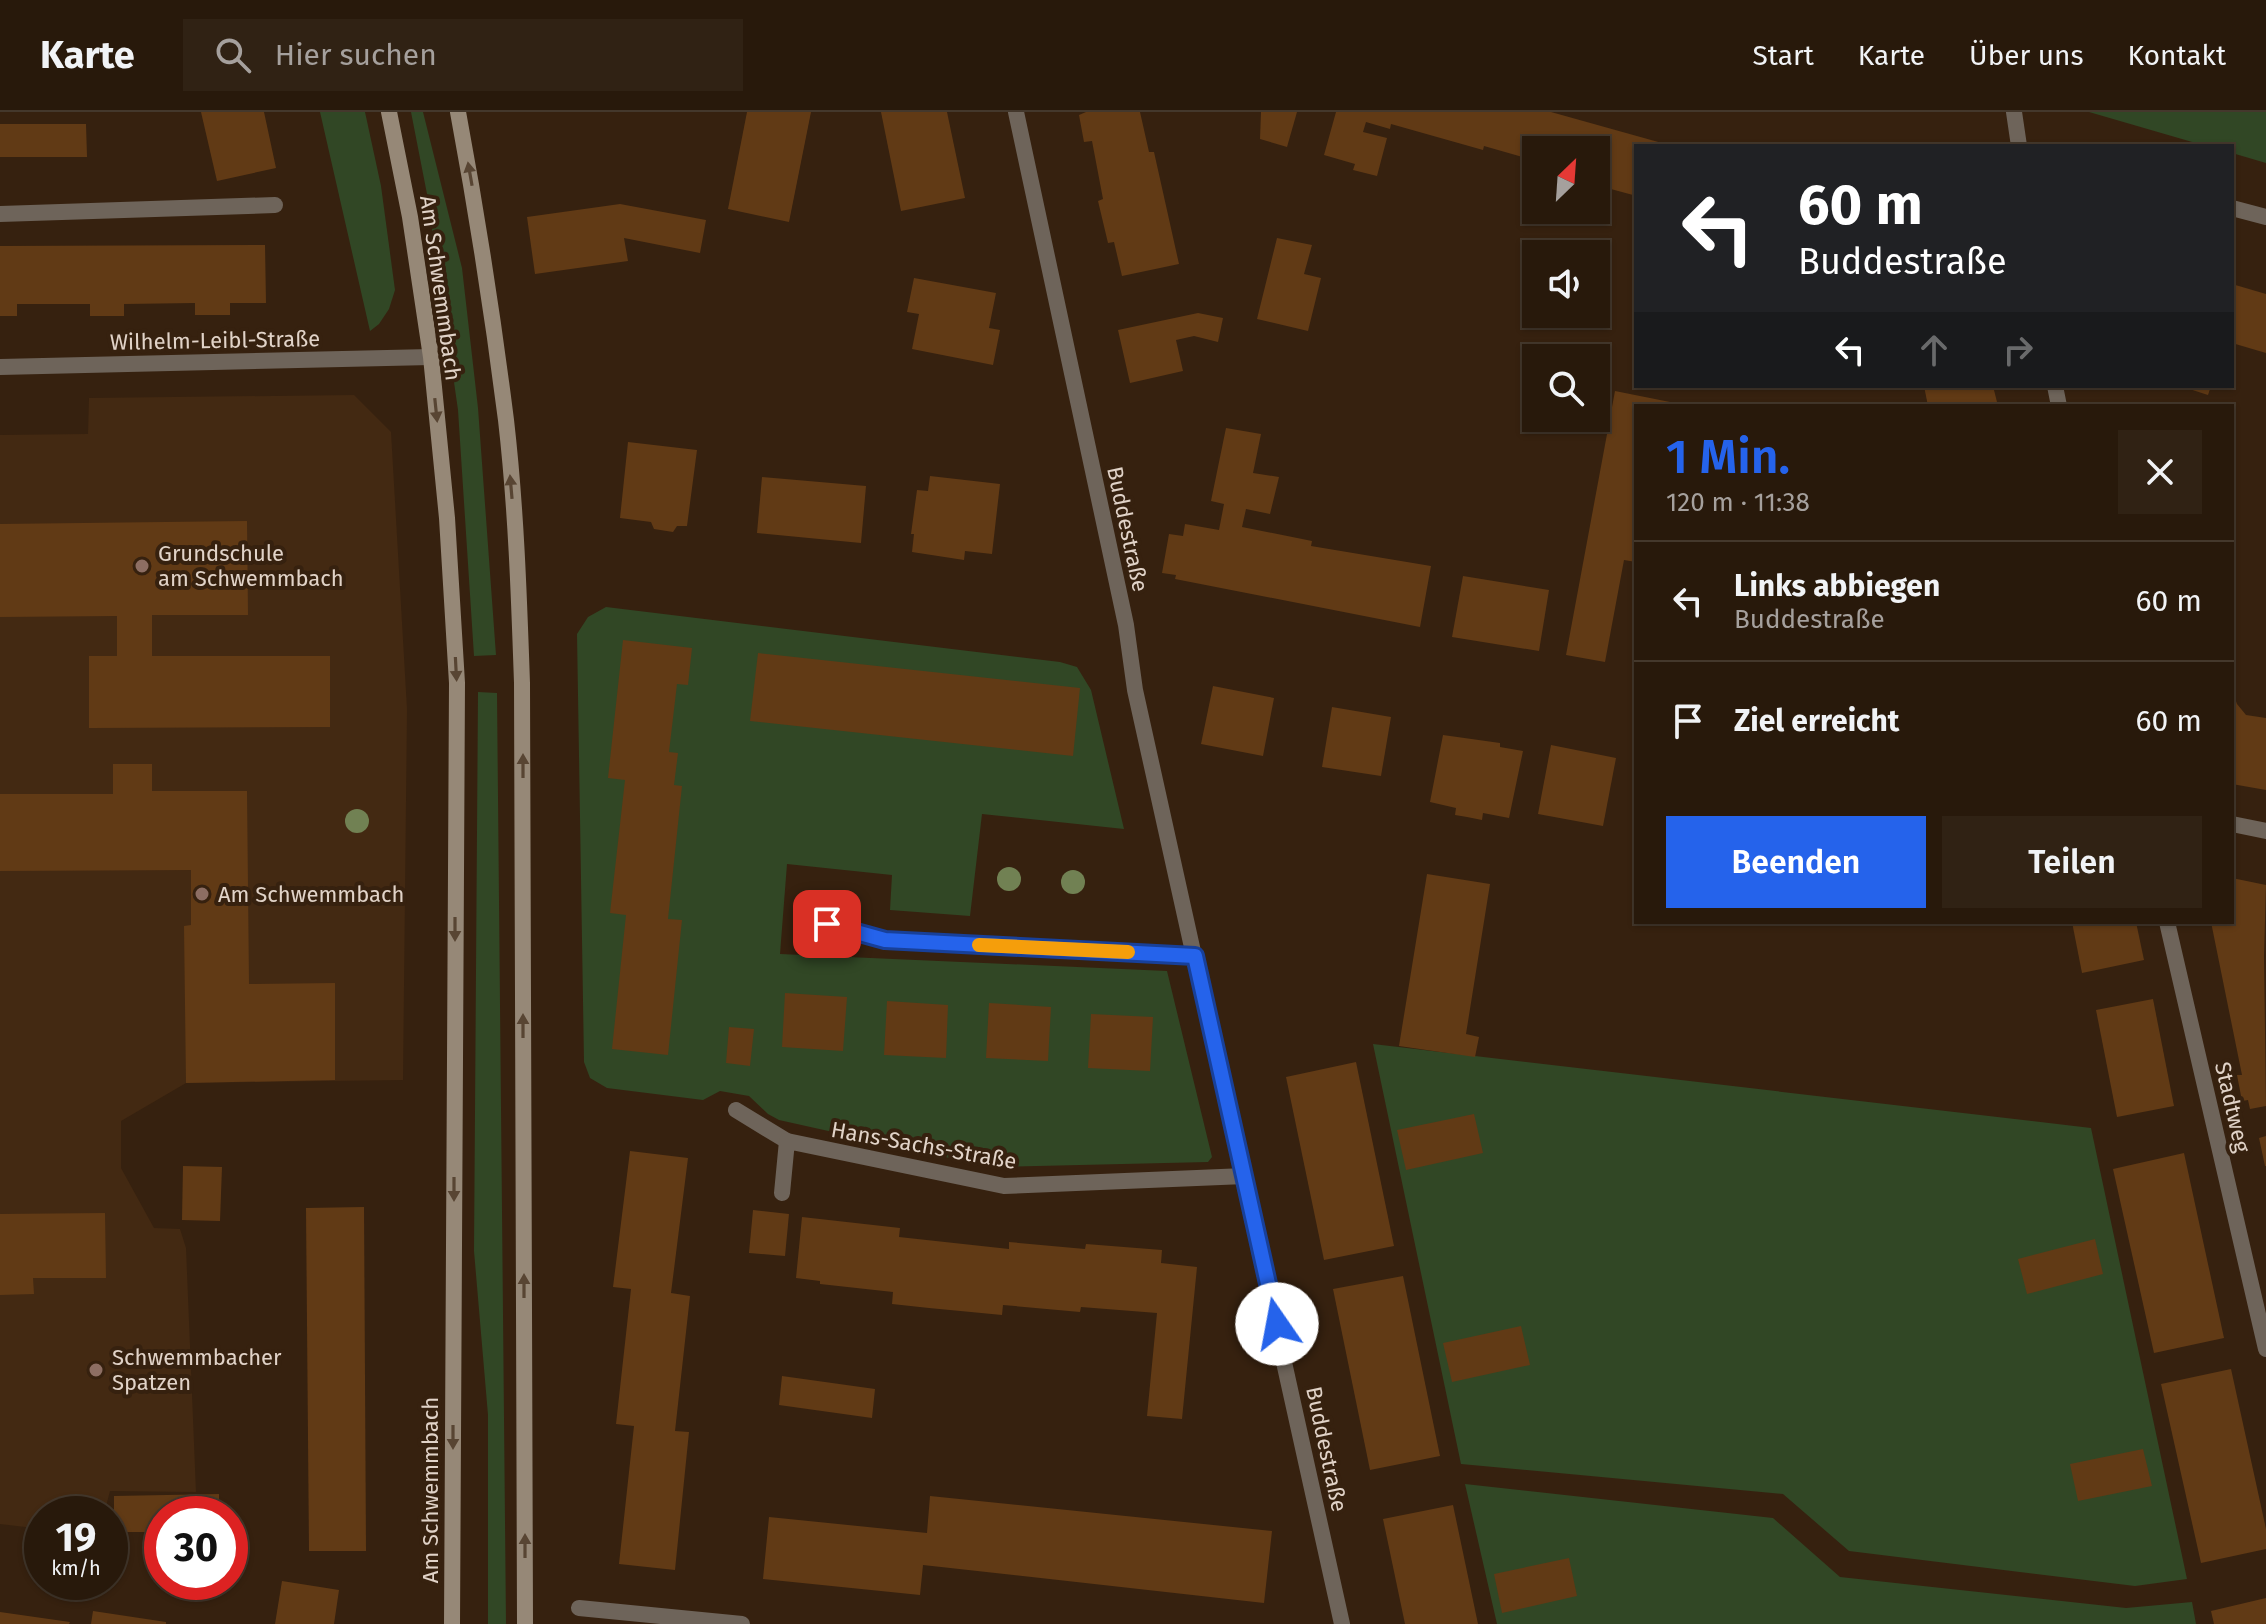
<!DOCTYPE html>
<html lang="de">
<head>
<meta charset="utf-8">
<style>
  :root { --surface:#28190b; --page:#302214; --text:#f1f3f6; --muted:#a5a09d; --line:#44382c; --accent:#2563eb }
  body { margin:0; font-family:"Fira Sans",sans-serif; background:var(--page); color:var(--text); height:100vh; display:flex; flex-direction:column; font-size:30px; white-space:nowrap }
  * { box-sizing:border-box; margin:0 }
  p { font-size:26px; color:var(--muted) }
  .icon { flex:none; width:44px; height:44px; fill:none; stroke:currentColor; stroke-width:2; stroke-linecap:round; stroke-linejoin:round }
  .map { position:relative; flex:1; overflow:hidden }
  .sheet { position:absolute; left:1634px; top:292px; width:600px; height:520px; display:flex; flex-direction:column; background:var(--surface); border-radius:0px; box-shadow:0 2px 6px #0004,0 0 0 2px var(--line) }
  .sheet>* { flex:none }
  .banner { position:absolute; left:1634px; top:32px; width:600px; height:244px; border-radius:0px; box-shadow:0 2px 6px #0004,0 0 0 2px var(--line); background:#202124; color:#fff; overflow:hidden }
  .needle { width:52px; rotate:25deg }
  .buttons { position:absolute; left:1522px; top:24px; display:grid; gap:16px }
  .buttons a { display:grid; place-items:center; width:88px; height:88px; border-radius:0px; background:var(--surface); box-shadow:0 2px 6px #0004,0 0 0 2px var(--line); font-size:40px }
  .speed { position:absolute; left:24px; top:1384px; display:flex; gap:16px; font-size:40px; font-weight:700; text-align:center }
  .speed>* { display:grid; place-content:center; width:104px; height:104px; border-radius:50%; background:var(--surface); box-shadow:0 2px 6px #0004,0 0 0 2px var(--line); line-height:1 }
  .speed small { font-size:20px; font-weight:400 }
  .speed .limit { border:12px solid #d22; background:#fff; color:#111 }
  .pin { position:absolute; display:grid; place-items:center; width:68px; height:68px; color:#fff; margin:-34px; border-radius:16px; box-shadow:0 4px 12px #0006 }
  .me { position:absolute; width:88px; margin:-44px; rotate:348deg; stroke-linejoin:round; filter:drop-shadow(0 0 6px #0008) }
  .turn { display:flex; align-items:center; gap:28px; height:168px; padding:0 32px; font-size:36px }
  .turn .icon { width:104px; height:104px; stroke-width:2.5 }
  .turn b { display:block; font-size:56px; line-height:68px }
  .lanes { display:flex; align-items:center; height:76px; padding:0 32px; background:#0003; justify-content:center; gap:40px; direction:ltr }
  .lanes .off { opacity:.35 }
  .round { display:grid; place-items:center; flex:none; width:84px; height:84px; border-radius:0px; background:var(--page) }
  .summary { display:flex; align-items:center; justify-content:space-between; height:136px; padding:0 32px }
  h1 { font-size:48px; font-weight:600; line-height:60px; color:var(--accent) }
  .primary-button { display:flex; gap:16px; margin-top:auto; padding:16px 32px }
  .primary-button a { flex:1; height:92px; border-radius:0px; background:var(--accent); color:#fff; font-size:32px; font-weight:600; line-height:92px; text-align:center }
  .primary-button a+a { background:var(--page); color:var(--text) }
  ul { padding:0; list-style:none }
  li { display:flex; align-items:center; gap:24px; height:120px; padding:0 32px; border-top:2px solid var(--line) }
  li div { flex:1 }
  li b { display:block; font-size:30px }
  li em { font-style:normal }
  header { display:flex; align-items:center; gap:48px; box-sizing:border-box; height:112px; padding:0 40px; background:var(--surface); border-bottom:2px solid var(--line) }
  header strong { font-size:38px }
  nav { display:flex; gap:44px; margin-inline-start:auto; font-size:28px }
  .search { width:560px; height:72px; background:var(--page); display:flex; align-items:center; gap:20px; box-sizing:border-box; padding:0 28px; border-radius:0px; color:var(--muted); font-size:30px }
  .map>svg:first-child { display:block }
  .built { fill:#432912 }
  .green { fill:#314725 }
  .building { fill:#613a15 }
  .lines { fill:none; stroke-linecap:round; stroke-linejoin:round }
  .service { stroke:#6e645a; stroke-width:16 }
  .minor { stroke:#6e645a; stroke-width:16 }
  .tertiary { stroke:#6e645a; stroke-width:16 }
  .secondary { stroke:#968877; stroke-width:16 }
  .tree { fill:#718153 }
  .oneway { fill:#584533 }
  .route-casing { stroke:#184099; stroke-width:20 }
  .route { stroke:#2563eb; stroke-width:14 }
  .slow { stroke:#f59e0b; stroke-width:14 }
  .education-dot { fill:#8d6e63; stroke:#36210f; stroke-width:3 }
  .labels { text-anchor:middle; stroke-width:8; stroke-linejoin:round; paint-order:stroke }
  .street-label { font-size:22px; fill:#e1d3c8; stroke:#36210f }
  .poi-label { font-size:22px; fill:#e1d3c8; stroke:#36210f; text-anchor:start }
</style>
</head>
<body>
<header>
<strong>Karte</strong>
<div class="search"><svg class="icon" aria-label="search" viewBox="0 0 24 24"><circle cx="10" cy="10" r="6"/><path d="M15 15l6 6"/></svg>Hier suchen</div>
<nav><a>Start</a><a>Karte</a><a>Über uns</a><a>Kontakt</a></nav>
</header>
<div class="map">
<svg width="2266" height="1512" viewBox="0 0 2266 1512">
  <rect width="100%" height="100%" fill="#36210f"/>
  <polygon class="built" points="354,283 391,320 407,597 403,968 186,971 121,1009 121,1056 154,1116 180,1117 186,1136 196,1380 110,1379 104,1402 42,1402 42,1417 0,1412 0,323 88,322 89,286"/>
  <g class="green">
    <polygon points="320,0 365,0 381,74 395,178 389,197 379,212 370,219"/>
    <polygon points="411,0 423,0 462,156 478,296 496,543 474,544 458,298 427,82"/>
    <polygon points="2089,0 2266,0 2266,51 2232,41 2232,34 2206,34"/>
    <polygon points="606,495 1060,550 1077,555 1091,578 1124,717 982,702 970,804 890,798 892,763 787,752 780,842 1167,859 1212,1045 1208,1050 990,1055 779,1008 768,1002 749,984 720,979 703,988 607,976 590,966 584,950 577,522 588,505"/>
    <polygon points="478,580 497,581 506,1512 488,1512 488,1303 474,1139"/>
    <polygon points="1373,932 2091,1016 2187,1467 2135,1474 1849,1439 1783,1382 1461,1352"/>
    <polygon points="1465,1372 1773,1406 1840,1465 2126,1496 2192,1490 2196,1512 1497,1512"/>
  </g>
  <g class="building">
    <polygon points="201,0 264,0 276,56 217,69"/>
    <polygon points="747,0 811,0 789,110 728,97"/>
    <polygon points="881,0 947,0 965,86 901,99"/>
    <polygon points="1086,0 1140,0 1149,40 1154,40 1179,152 1122,164 1114,130 1108,131 1098,89 1103,87 1092,29 1084,30 1079,3"/>
    <polygon points="1261,0 1297,0 1287,35 1260,27"/>
    <polygon points="1336,0 1551,0 1669,33 1636,34 1636,79 1633,83 1596,73 1596,38 1536,38 1536,49 1484,34 1483,38 1391,12 1390,17 1366,10 1363,20 1387,26 1377,64 1353,58 1355,52 1324,43"/>
    <polygon points="0,12 86,12 87,45 0,45"/>
    <polygon points="620,92 706,108 700,141 624,126 628,149 535,162 527,105"/>
    <polygon points="1277,126 1312,133 1304,162 1321,166 1308,219 1257,207"/>
    <polygon points="265,133 266,191 230,191 230,203 195,203 195,191 124,192 124,204 90,204 90,192 17,192 17,204 0,204 0,134"/>
    <polygon points="914,166 996,181 989,216 1000,218 993,253 912,237 919,202 907,200"/>
    <polygon points="2232,172 2266,182 2266,241 2232,231"/>
    <polygon points="1198,201 1223,206 1218,230 1194,224 1176,228 1183,259 1130,271 1118,218"/>
    <polygon points="1924,274 1993,274 1998,294 1928,294"/>
    <polygon points="2180,274 2211,274 2208,283"/>
    <polygon points="1615,279 1685,293 1636,294 1636,450 1624,448 1605,550 1566,543"/>
    <polygon points="1226,316 1261,322 1253,361 1279,365 1270,402 1246,397 1242,415 1312,429 1311,434 1431,454 1420,515 1175,467 1176,463 1162,461 1169,422 1183,424 1185,412 1219,418 1224,392 1211,389"/>
    <polygon points="628,330 697,338 687,414 677,414 673,420 654,417 651,410 620,406"/>
    <polygon points="930,364 1000,372 992,442 965,439 964,448 912,440 914,422 911,422 917,378 928,379"/>
    <polygon points="762,365 866,374 861,431 757,421"/>
    <polygon points="247,409 248,503 152,503 152,544 330,544 330,615 89,616 89,544 117,544 117,504 0,505 0,412"/>
    <polygon points="1463,464 1549,478 1539,539 1452,525"/>
    <polygon points="623,528 692,536 688,573 677,572 669,640 678,641 674,673 682,674 668,807 682,808 668,943 612,937 626,803 610,801 625,668 608,666"/>
    <polygon points="758,541 1080,576 1073,644 750,609"/>
    <polygon points="1213,574 1274,586 1263,644 1201,632"/>
    <polygon points="2232,578 2237,592 2246,603 2266,606 2266,678 2232,672"/>
    <polygon points="1332,595 1391,605 1381,664 1322,655"/>
    <polygon points="1443,623 1500,631 1500,635 1523,639 1509,706 1483,701 1482,708 1467,705 1455,703 1456,696 1430,690"/>
    <polygon points="1551,633 1616,646 1603,714 1538,702"/>
    <polygon points="113,652 152,652 152,679 247,679 249,872 335,871 335,968 186,971 184,814 191,813 191,758 0,759 0,682 113,682"/>
    <polygon points="1427,762 1490,772 1466,922 1479,925 1475,945 1399,934"/>
    <polygon points="2232,766 2266,773 2264,844 2266,994 2250,997 2248,988 2242,989 2237,963 2242,963 2211,810 2232,810"/>
    <polygon points="2072,810 2136,810 2144,848 2082,861"/>
    <polygon points="785,881 847,885 843,939 782,935"/>
    <polygon points="2153,887 2174,994 2117,1005 2096,898"/>
    <polygon points="887,889 948,893 946,946 884,943"/>
    <polygon points="989,891 1051,895 1048,949 986,946"/>
    <polygon points="1091,902 1153,905 1150,959 1088,956"/>
    <polygon points="729,915 754,917 750,954 726,951"/>
    <polygon points="1356,950 1394,1134 1324,1148 1286,965"/>
    <polygon points="1474,1002 1483,1041 1406,1058 1397,1018"/>
    <polygon points="2266,1024 2266,1054 2265,1054 2259,1026"/>
    <polygon points="630,1039 688,1046 671,1181 690,1184 675,1319 689,1320 675,1458 619,1452 634,1314 616,1312 631,1177 613,1175"/>
    <polygon points="2184,1041 2224,1226 2154,1241 2113,1057"/>
    <polygon points="183,1054 222,1055 220,1109 182,1108"/>
    <polygon points="364,1095 366,1439 309,1439 306,1096"/>
    <polygon points="753,1098 789,1102 785,1144 749,1141"/>
    <polygon points="105,1101 106,1166 33,1166 34,1182 0,1183 0,1102"/>
    <polygon points="802,1105 900,1116 899,1125 1009,1137 1009,1130 1085,1137 1086,1132 1162,1138 1161,1151 1197,1155 1182,1307 1147,1304 1157,1201 1081,1195 1080,1200 1003,1193 1002,1203 929,1196 892,1192 893,1180 820,1172 820,1169 796,1166"/>
    <polygon points="2095,1127 2103,1162 2027,1182 2018,1147"/>
    <polygon points="1403,1164 1440,1344 1370,1358 1333,1177"/>
    <polygon points="1521,1214 1530,1253 1452,1270 1443,1231"/>
    <polygon points="2231,1257 2266,1417 2266,1437 2201,1451 2161,1272"/>
    <polygon points="782,1264 875,1277 872,1306 779,1293"/>
    <polygon points="2143,1337 2152,1374 2078,1389 2070,1352"/>
    <polygon points="219,1382 219,1402 162,1402 162,1420 114,1420 114,1384"/>
    <polygon points="930,1384 1272,1419 1264,1491 923,1453 920,1483 763,1467 769,1405 927,1421"/>
    <polygon points="1453,1393 1478,1512 1405,1512 1383,1407"/>
    <polygon points="1569,1446 1577,1484 1502,1501 1494,1462"/>
    <polygon points="282,1469 339,1478 334,1512 275,1512"/>
    <polygon points="2266,1486 2266,1512 2214,1512 2211,1499"/>
    <polygon points="93,1499 166,1510 166,1512 91,1512"/>
    <polygon points="0,1500 70,1510 69,1512 0,1512"/>
  </g>
  <g class="lines">
    <g class="service">
      <polyline points="827,812 885,828 1195,844"/>
      <polyline points="736,998 787,1029"/>
      <polyline points="782,1081 787,1029 1004,1074 1245,1064"/>
    </g>
    <g class="minor">
      <polyline points="1016,0 1126,513 1135,578 1342,1512"/>
      <polyline points="0,102 275,93"/>
      <polyline points="0,255 431,245"/>
      <polyline points="2167,810 2266,1237"/>
      <polyline points="579,1496 742,1512"/>
    </g>
    <g class="tertiary">
      <polyline points="2014,0 2019,34"/>
      <polyline points="2232,96 2266,105"/>
      <polyline points="2055,274 2059,294"/>
      <polyline points="2232,712 2266,719"/>
    </g>
    <g class="secondary">
      <polyline points="389,0 410,105 431,245 447,406 457,571 452,1512"/>
      <path d="M458 0C477 102 493 205 506 308 516 395 519 483 522 571L525 1512"/>
    </g>
  </g>
  <g class="tree">
    <circle cx="357" cy="709" r="12"/>
    <circle cx="1009" cy="767" r="12"/>
    <circle cx="1073" cy="770" r="12"/>
  </g>
  <defs><path id="oneway-solid" d="M-6-.8H1V-3.2L6.5 0L1 3.2V.8H-6Z" transform="scale(2)"/></defs>
  <g class="oneway">
    <use href="#oneway-solid" transform="translate(470 62) rotate(-100)"/>
    <use href="#oneway-solid" transform="translate(436 298) rotate(84)"/>
    <use href="#oneway-solid" transform="translate(511 375) rotate(-95)"/>
    <use href="#oneway-solid" transform="translate(456 557) rotate(87)"/>
    <use href="#oneway-solid" transform="translate(523 654) rotate(-90)"/>
    <use href="#oneway-solid" transform="translate(455 817) rotate(90)"/>
    <use href="#oneway-solid" transform="translate(523 914) rotate(-90)"/>
    <use href="#oneway-solid" transform="translate(454 1077) rotate(90)"/>
    <use href="#oneway-solid" transform="translate(524 1174) rotate(-90)"/>
    <use href="#oneway-solid" transform="translate(453 1325) rotate(90)"/>
    <use href="#oneway-solid" transform="translate(525 1434) rotate(-90)"/>
  </g>
  <g class="lines">
    <g class="route-casing">
      <polyline id="route" points="827,812 885,828 1195,844 1277,1212"/>
    </g>
    <use href="#route" class="route"/>
    <polyline class="slow" points="979,833 1128,840"/>
  </g>
  <g class="education-dot">
    <circle cx="142" cy="454" r="8"/>
    <circle cx="202" cy="782" r="8"/>
    <circle cx="96" cy="1258" r="8"/>
  </g>
  <g class="labels">
    <g class="street-label">
      <text transform="translate(441 176) rotate(82)" y="8">Am Schwemmbach</text>
      <text transform="translate(215 228) rotate(-1)" y="8">Wilhelm-Leibl-Straße</text>
      <text transform="translate(1128 417) rotate(78)" y="8">Buddestraße</text>
      <text transform="translate(2233 995) rotate(77)" y="8">Stadtweg</text>
      <text transform="translate(924 1033) rotate(10)" y="8">Hans-Sachs-Straße</text>
      <text transform="translate(1327 1337) rotate(78)" y="8">Buddestraße</text>
      <text transform="translate(430 1378) rotate(-90)" y="8">Am Schwemmbach</text>
    </g>
    <g class="poi-label">
      <text x="158" y="449">Grundschule<tspan x="158" dy="25">am Schwemmbach</tspan></text>
      <text x="218" y="790">Am Schwemmbach</text>
      <text x="112" y="1253">Schwemmbacher<tspan x="112" dy="25">Spatzen</tspan></text>
    </g>
  </g>
</svg>
<div class="buttons">
<a><svg class="needle" viewBox="-14 -14 28 28"><path d="M0-13l5 13h-10z" fill="#e53935"/><path d="M0 13l5-13h-10z" fill="#a5a09d"/></svg></a>
<a><svg class="icon" aria-label="sound" viewBox="0 0 24 24"><path d="M4 9h4l5-4v14l-5-4H4zM17 9q2 3 0 6"/></svg></a>
<a><svg class="icon" aria-label="search" viewBox="0 0 24 24"><circle cx="10" cy="10" r="6"/><path d="M15 15l6 6"/></svg></a>
</div>
<div class="speed"><div>19<small>km/h</small></div><div class="limit">30</div></div>
<div class="pin" style="left:827px;top:812px;background:#d93025"><svg class="icon" aria-label="arrive" viewBox="0 0 24 24"><path d="M6 21V4h12l-3 4 3 4H6"/></svg></div>
<svg class="me" style="left:1277px;top:1212px" viewBox="-20 -20 40 40"><circle r="19" fill="#fff"/><path d="M0-13L10 11 0 6-10 11z" fill="#2563eb"/></svg>
<div class="banner">
<div class="turn"><svg class="icon" aria-label="left" viewBox="0 0 24 24"><path d="M17 20v-9H6M10 6l-5 5 5 5"/></svg><div><b>60 m</b>Buddestraße</div></div>
<div class="lanes"><svg class="icon" aria-label="left" viewBox="0 0 24 24"><path d="M17 20v-9H6M10 6l-5 5 5 5"/></svg><svg class="icon off" aria-label="ahead" viewBox="0 0 24 24"><path d="M12 20V5M6 11l6-6 6 6"/></svg><svg class="icon off" aria-label="right" viewBox="0 0 24 24"><path d="M7 20v-9h11M14 6l5 5-5 5"/></svg></div>
</div>
<section class="sheet">
<div class="summary"><div><h1>1 Min.</h1><p>120 m · 11:38</p></div><a class="round"><svg class="icon" aria-label="close" viewBox="0 0 24 24"><path d="M6 6l12 12M18 6L6 18"/></svg></a></div>
<ul>
<li><svg class="icon" aria-label="left" viewBox="0 0 24 24"><path d="M17 20v-9H6M10 6l-5 5 5 5"/></svg><div><b>Links abbiegen</b><p>Buddestraße</p></div><em>60 m</em></li>
<li><svg class="icon" aria-label="arrive" viewBox="0 0 24 24"><path d="M6 21V4h12l-3 4 3 4H6"/></svg><div><b>Ziel erreicht</b></div><em>60 m</em></li>
</ul>
<div class="primary-button"><a>Beenden</a><a>Teilen</a></div>
</section>
</div>
</body>
</html>
